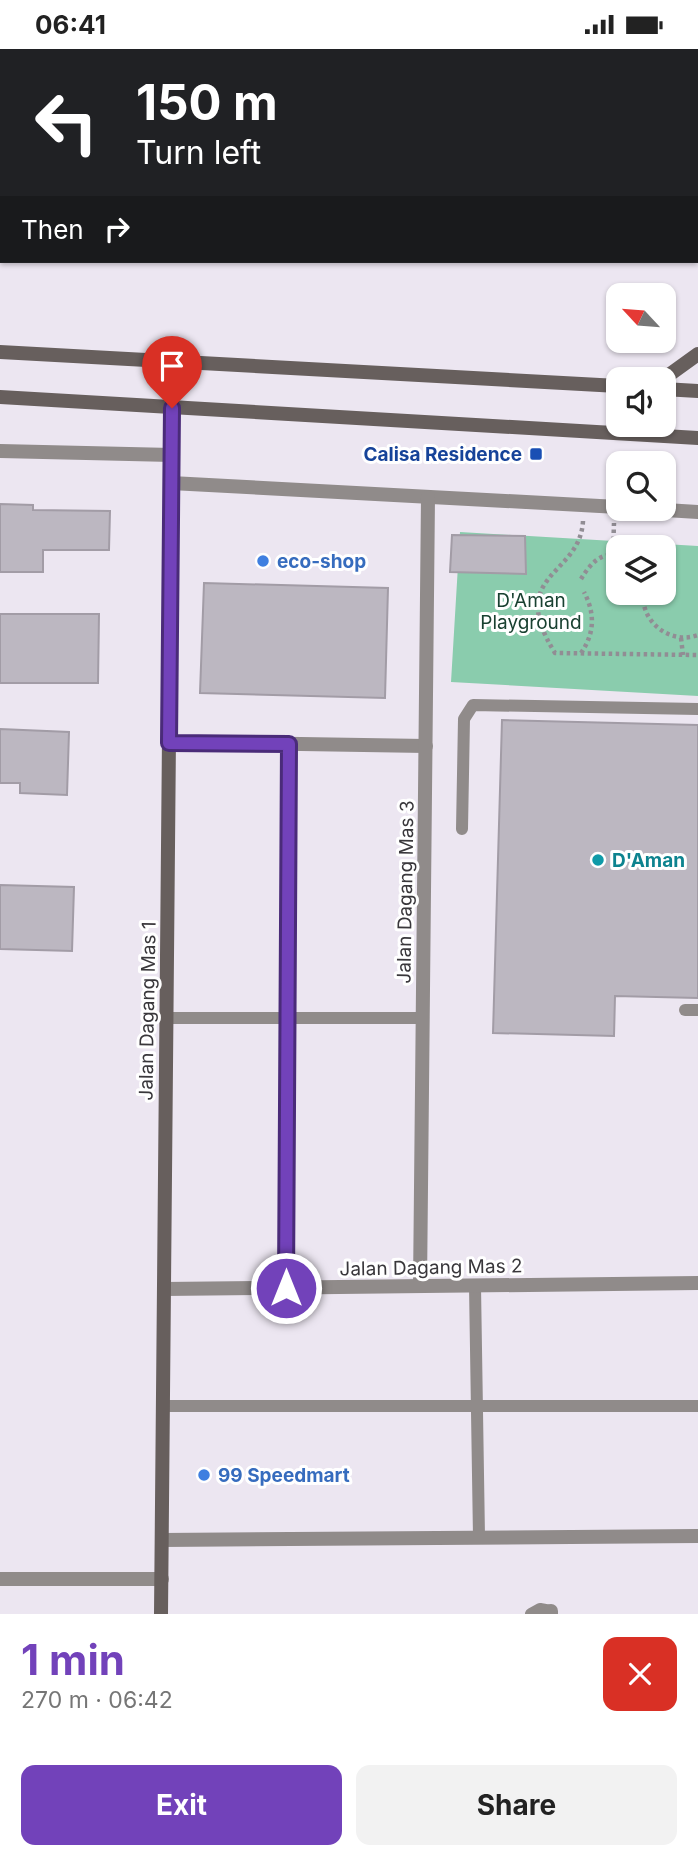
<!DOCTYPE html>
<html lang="en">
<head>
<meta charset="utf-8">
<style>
  :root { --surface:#fff; --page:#f2f2f2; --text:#222; --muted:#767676; --accent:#7242ba }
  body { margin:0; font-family:Inter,sans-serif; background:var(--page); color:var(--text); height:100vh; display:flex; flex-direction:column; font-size:26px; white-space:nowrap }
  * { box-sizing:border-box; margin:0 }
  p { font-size:23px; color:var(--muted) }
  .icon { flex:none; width:38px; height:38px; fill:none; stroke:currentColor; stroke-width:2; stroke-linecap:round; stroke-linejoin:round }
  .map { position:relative; height:1565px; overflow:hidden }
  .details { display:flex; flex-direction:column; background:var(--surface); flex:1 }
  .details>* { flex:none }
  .banner { position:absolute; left:0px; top:0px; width:698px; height:214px; box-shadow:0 2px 5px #0004; background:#202124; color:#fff; overflow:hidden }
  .needle { width:46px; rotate:296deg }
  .tools { position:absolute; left:606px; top:234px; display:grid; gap:14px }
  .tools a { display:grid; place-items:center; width:70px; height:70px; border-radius:14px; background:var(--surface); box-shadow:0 2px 5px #0004; font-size:35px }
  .pin { position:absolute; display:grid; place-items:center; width:60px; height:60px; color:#fff; margin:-72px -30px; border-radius:50% 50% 50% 0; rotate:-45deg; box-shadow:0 0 7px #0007 }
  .pin .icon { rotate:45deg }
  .me { position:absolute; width:77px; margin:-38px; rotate:0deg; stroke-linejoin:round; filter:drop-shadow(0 0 5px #0008) }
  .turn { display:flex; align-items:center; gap:24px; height:147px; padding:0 21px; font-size:32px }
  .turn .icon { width:91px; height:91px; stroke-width:2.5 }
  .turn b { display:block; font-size:49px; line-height:60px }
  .then { display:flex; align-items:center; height:66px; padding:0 21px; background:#0003; gap:14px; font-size:26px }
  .round { display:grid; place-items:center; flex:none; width:74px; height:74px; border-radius:14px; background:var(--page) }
  .summary { display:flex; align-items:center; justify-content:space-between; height:119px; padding:0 21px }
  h1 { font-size:42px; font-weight:700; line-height:52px; color:var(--accent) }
  .primary-button { display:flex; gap:14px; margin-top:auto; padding:14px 21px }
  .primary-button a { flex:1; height:80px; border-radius:14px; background:var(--accent); color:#fff; font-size:28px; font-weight:700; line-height:80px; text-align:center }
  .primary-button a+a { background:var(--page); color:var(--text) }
  .status { display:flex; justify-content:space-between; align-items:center; height:49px; padding:0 35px; background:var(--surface); direction:ltr }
  .status svg { height:19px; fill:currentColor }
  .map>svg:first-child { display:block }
  .green { fill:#8accad; fill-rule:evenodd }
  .building { fill:#bcb7c1; stroke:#a29ca6; stroke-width:2 }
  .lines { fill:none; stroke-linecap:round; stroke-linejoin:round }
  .path { stroke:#918d94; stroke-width:4.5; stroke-dasharray:3.5 3.5; stroke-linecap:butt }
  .lane { stroke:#908b8a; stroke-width:12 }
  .street { stroke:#908b8a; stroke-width:14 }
  .secondary { stroke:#675f5d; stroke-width:14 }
  .route-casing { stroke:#4a2b79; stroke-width:18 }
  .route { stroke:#7242ba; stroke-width:12 }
  .transit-dot { fill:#1a4fb4; stroke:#fff; stroke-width:2.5 }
  .shop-dot { fill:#3f7fe0; stroke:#fff; stroke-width:2.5 }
  .culture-dot { fill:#0f9aa8; stroke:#fff; stroke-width:2.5 }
  .labels { text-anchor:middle; stroke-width:6; stroke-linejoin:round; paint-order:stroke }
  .transit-label { font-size:19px; font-weight:bold; fill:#164399; stroke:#fff; text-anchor:end }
  .shop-label { font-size:19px; font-weight:bold; fill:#366cbe; stroke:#fff; text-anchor:start }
  .park-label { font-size:19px; fill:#194131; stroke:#fff }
  .culture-label { font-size:19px; font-weight:bold; fill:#0d838f; stroke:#fff; text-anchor:start }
  .street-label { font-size:19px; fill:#39373b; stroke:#fff }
</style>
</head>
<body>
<div class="status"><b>06:41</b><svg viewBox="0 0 49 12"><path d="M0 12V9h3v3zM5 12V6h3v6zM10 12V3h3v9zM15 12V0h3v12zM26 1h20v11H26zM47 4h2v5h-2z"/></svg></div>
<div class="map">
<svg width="698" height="1565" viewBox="0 0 698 1565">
  <rect width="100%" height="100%" fill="#ece6f1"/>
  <path class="green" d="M460 483 698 497V647L451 633ZM618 499H663V544H618Z"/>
  <g class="building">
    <polygon points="0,455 33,456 33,461 110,462 109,501 43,501 43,523 0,523"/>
    <polygon points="452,486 525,487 526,525 450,523"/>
    <polygon points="204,534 388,539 385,649 200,644"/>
    <polygon points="0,565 99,565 98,634 0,634"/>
    <polygon points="502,671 698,676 698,949 615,947 614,987 493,984"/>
    <polygon points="0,680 69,683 67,746 20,744 20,734 0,734"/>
    <polygon points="0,836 74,838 72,902 0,900"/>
  </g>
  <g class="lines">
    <g class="path">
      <path d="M583 472C580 528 505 524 555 604L698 606"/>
      <polyline points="613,505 614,474"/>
      <path d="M581 530C589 517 600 502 618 507"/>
      <path d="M643 544C641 574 671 596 698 586"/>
      <polyline points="681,589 683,606"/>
      <path d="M581 604C595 584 595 564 584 543"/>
    </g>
    <g class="lane">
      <polyline points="278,0 311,2"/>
      <polyline points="503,2 503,0"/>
      <polyline points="680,2 680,0"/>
      <polyline points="696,22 698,22"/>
      <polyline points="462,780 464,670 473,656 698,660"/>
      <polyline points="685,961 698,961"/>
      <polyline points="167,969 423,969"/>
      <polyline points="475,1237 479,1488"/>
      <polyline points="286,1239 289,695"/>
      <polyline points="163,1357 698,1357"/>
      <polyline points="531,1565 540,1560 551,1562"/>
    </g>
    <g class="street">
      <polyline points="0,402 172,406"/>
      <polyline points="171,434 618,458"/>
      <polyline points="649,460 698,463"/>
      <polyline points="169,693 426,697"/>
      <polyline points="420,1237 428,448"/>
      <polyline points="164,1240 698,1234"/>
      <polyline points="162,1491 698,1487"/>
      <polyline points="0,1530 162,1530"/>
      <polyline points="551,1565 551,1562"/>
    </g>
    <g class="secondary">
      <polyline points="0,303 618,337"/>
      <polyline points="662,331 698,305"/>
      <polyline points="663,340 698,342"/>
      <polyline points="0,348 698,389"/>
      <polyline points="161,1565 172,359"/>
    </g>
  </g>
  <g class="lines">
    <g class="route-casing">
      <polyline id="route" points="172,359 169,694 289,695 286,1239"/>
    </g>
    <use href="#route" class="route"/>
  </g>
  <rect class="transit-dot" x="529" y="398" width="14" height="14" rx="3.5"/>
  <g class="shop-dot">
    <circle cx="263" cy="512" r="7"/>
    <circle cx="204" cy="1426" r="7"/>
  </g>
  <circle class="culture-dot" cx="598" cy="811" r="7"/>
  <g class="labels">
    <g class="transit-label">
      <text x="522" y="412">Calisa Residence</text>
    </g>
    <g class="shop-label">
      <text x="277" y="519">eco-shop</text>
      <text x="218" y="1433">99 Speedmart</text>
    </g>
    <g class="park-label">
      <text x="531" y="558">D'Aman<tspan x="531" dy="22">Playground</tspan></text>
    </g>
    <g class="culture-label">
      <text x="612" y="818">D'Aman</text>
    </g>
    <g class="street-label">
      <text transform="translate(405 843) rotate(-89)" y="7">Jalan Dagang Mas 3</text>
      <text transform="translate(147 962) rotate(-89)" y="7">Jalan Dagang Mas 1</text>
      <text transform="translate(431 1218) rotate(-1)" y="7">Jalan Dagang Mas 2</text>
    </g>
  </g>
</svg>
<div class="tools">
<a><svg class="needle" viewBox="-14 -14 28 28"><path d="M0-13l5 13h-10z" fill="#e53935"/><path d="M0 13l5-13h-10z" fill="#767676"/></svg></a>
<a><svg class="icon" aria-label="sound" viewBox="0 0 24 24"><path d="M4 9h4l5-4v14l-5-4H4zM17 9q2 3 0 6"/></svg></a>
<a><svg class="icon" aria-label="search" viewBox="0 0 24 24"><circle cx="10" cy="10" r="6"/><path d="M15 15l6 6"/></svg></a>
<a><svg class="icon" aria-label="layers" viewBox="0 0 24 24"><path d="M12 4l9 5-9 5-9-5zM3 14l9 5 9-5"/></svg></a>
</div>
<div class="pin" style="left:172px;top:359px;background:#d93025"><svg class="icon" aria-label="arrive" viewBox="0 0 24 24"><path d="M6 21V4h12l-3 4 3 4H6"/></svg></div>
<svg class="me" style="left:286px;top:1239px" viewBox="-20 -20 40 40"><circle r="17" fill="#7242ba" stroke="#fff" stroke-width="3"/><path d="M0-11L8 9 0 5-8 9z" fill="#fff"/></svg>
<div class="banner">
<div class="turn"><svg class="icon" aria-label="left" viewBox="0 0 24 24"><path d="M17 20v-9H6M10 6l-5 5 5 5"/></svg><div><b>150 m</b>Turn left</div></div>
<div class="then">Then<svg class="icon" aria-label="right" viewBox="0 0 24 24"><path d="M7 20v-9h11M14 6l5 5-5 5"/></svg></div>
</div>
</div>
<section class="details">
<div class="summary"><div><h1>1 min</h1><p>270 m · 06:42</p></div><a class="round" style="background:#d93025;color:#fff"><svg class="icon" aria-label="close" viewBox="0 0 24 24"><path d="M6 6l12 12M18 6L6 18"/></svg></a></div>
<div class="primary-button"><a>Exit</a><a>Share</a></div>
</section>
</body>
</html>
